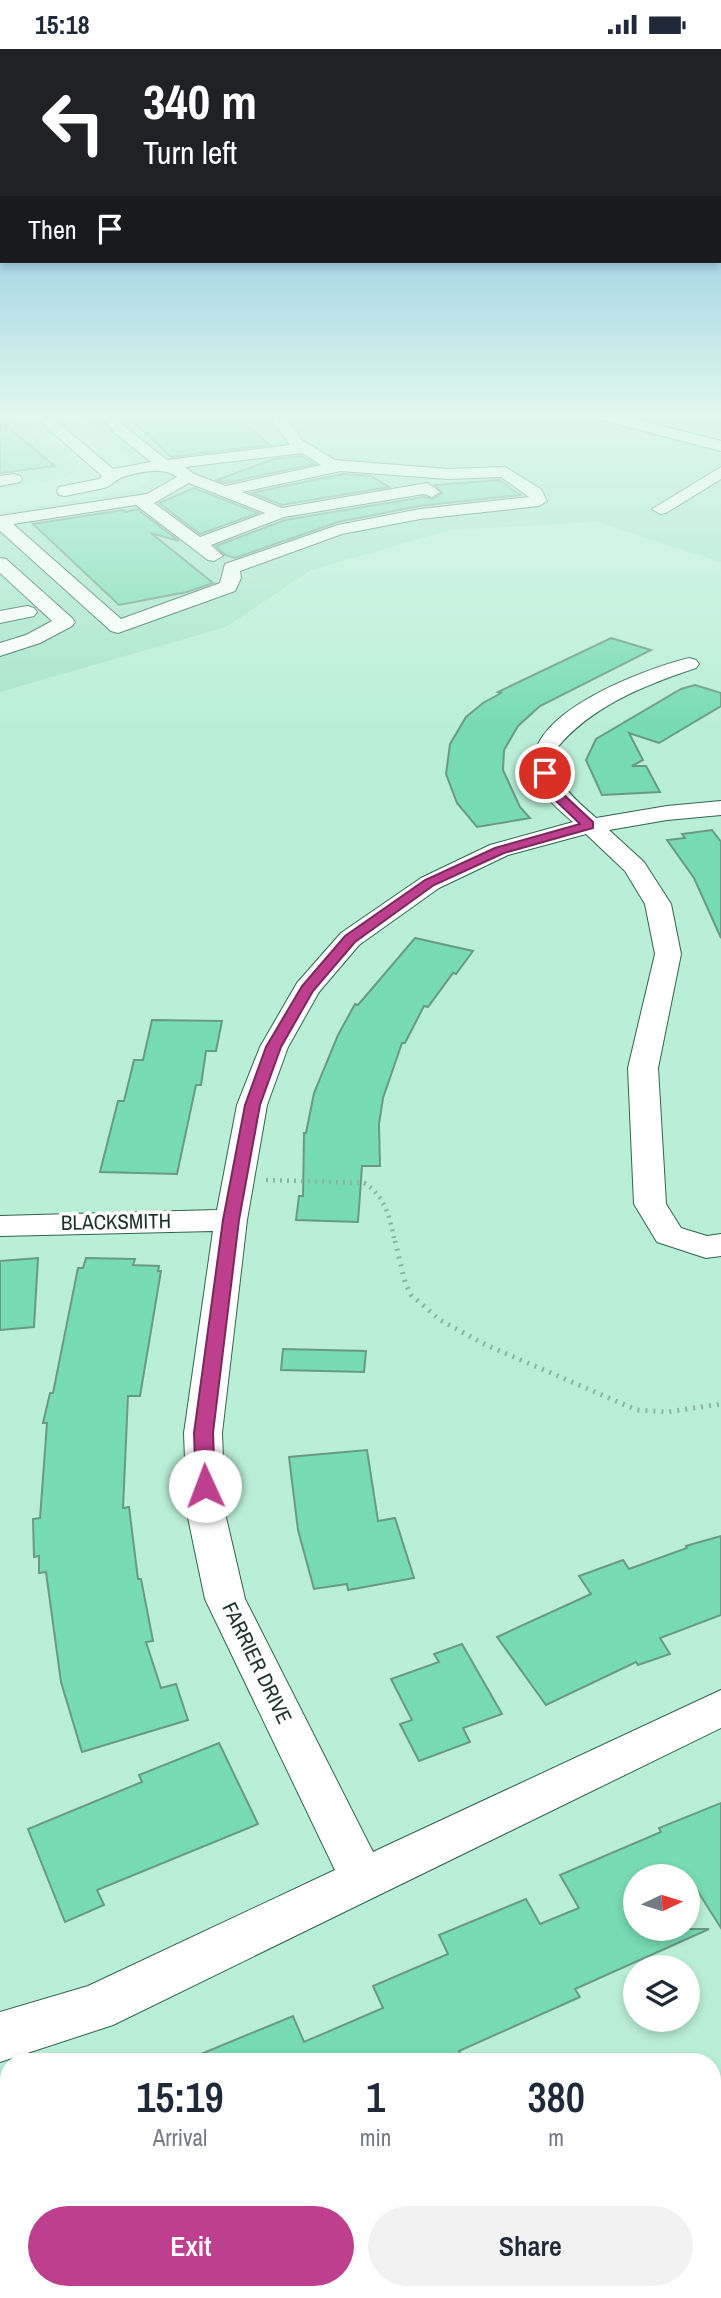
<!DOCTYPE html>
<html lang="en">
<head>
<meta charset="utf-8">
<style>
  :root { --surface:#fff; --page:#f2f2f3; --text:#1f2937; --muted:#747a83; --accent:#bd3f8e }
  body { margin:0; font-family:"Archivo Narrow",sans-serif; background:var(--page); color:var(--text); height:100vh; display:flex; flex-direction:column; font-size:26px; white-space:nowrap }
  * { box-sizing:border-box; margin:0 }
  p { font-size:23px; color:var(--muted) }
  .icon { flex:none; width:38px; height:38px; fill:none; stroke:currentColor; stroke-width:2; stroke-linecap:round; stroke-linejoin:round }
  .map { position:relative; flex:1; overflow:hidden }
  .sheet { position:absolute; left:0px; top:2004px; width:721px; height:247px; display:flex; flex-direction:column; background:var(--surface); border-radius:28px 28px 0 0; box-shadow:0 4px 10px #0003 }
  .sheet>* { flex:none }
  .guide { position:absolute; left:0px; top:0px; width:721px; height:214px; box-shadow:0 4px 10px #0003; background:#202124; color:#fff; overflow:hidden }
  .needle { width:46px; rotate:86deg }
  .fabs { position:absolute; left:623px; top:1815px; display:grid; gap:14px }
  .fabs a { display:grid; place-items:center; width:77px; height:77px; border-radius:50%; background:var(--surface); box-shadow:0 4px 10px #0003; font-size:35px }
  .pin { position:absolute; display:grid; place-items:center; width:60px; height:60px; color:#fff; margin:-30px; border:4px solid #fff; border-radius:50%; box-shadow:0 2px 7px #0007 }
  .me { position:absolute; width:77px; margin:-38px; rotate:358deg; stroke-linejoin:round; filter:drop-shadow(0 0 5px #0008) }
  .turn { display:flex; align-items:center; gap:24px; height:147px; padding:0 28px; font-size:32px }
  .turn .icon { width:91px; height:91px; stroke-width:2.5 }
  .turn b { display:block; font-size:49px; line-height:60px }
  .then { display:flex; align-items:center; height:66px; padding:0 28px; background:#0003; gap:14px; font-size:26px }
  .eta { display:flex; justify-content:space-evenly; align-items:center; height:119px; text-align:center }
  .eta b { font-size:42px; font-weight:600; line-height:49px }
  .action { display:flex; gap:14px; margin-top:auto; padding:14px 28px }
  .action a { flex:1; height:80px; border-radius:42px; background:var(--accent); color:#fff; font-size:28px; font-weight:600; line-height:80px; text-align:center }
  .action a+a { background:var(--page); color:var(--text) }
  .status { display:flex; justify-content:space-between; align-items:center; height:49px; padding:0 35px; background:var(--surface); direction:ltr }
  .status svg { height:19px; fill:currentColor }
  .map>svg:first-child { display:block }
  .built { fill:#a7e5ca }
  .building { fill:#77dbb3; stroke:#699a85; stroke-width:2 }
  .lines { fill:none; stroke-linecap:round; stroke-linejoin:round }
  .minor-casing { stroke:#326350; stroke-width:2 }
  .path-far1 { stroke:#8ab5a2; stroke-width:4.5; stroke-dasharray:2 5; stroke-linecap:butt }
  .path { stroke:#8ab5a2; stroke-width:5; stroke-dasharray:2 6; stroke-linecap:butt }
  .minor { fill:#fff; fill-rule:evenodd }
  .route { fill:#bd3f8e; stroke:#7b295c; stroke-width:2 }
  .labels { text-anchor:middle; stroke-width:7; stroke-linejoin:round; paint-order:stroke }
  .street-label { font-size:21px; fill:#1d3229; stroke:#fff }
</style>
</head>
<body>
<div class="status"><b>15:18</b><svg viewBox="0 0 49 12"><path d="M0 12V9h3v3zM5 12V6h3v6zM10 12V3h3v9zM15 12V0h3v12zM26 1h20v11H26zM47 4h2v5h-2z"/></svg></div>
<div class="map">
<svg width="721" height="2249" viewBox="0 0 721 2249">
  <rect width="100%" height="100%" fill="#baefd7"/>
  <g class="built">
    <polygon points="0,364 10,364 77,419 67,429 0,440"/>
    <polygon points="79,364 721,364 721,513 597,473 450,481 311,521 226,578 0,643 0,465 138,440 151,428"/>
  </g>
  <g class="building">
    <polygon points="125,364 232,364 270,396 171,408"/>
    <polygon points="0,372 55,417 0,424"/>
    <polygon points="302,407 314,415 226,434 217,431 274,410"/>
    <polygon points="343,425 371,427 389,438 282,456 251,444"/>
    <polygon points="499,431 520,446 419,457 338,473 235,509 225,506 216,497 285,471 424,448 433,450 442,444 435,436"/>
    <polygon points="194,439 258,464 200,485 159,454"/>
    <polygon points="137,460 179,492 151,484 213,534 187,543 119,556 33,475 123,461 126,463"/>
    <polygon points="611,589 651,601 540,657 518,677 504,701 503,721 520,758 530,769 477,778 457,754 446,725 450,695 466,668 483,654 501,644 498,643"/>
    <polygon points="695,636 721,644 721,657 659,694 629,684 643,711 632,717 646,717 660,743 602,746 586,711 596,690 681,640"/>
    <polygon points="712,781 721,793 721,889 694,829 667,791 685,789 682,785"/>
    <polygon points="415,889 473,902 456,925 453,924 428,958 424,957 405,994 402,994 383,1049 379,1075 380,1117 362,1117 358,1173 296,1171 299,1147 303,1147 304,1084 306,1084 314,1044 338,986 355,955 358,956"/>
    <polygon points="152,971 222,972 216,1002 206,1002 201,1036 196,1036 177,1125 100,1123 118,1052 124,1052 134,1011 143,1011"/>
    <polygon points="38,1209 34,1278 0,1281 0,1212"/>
    <polygon points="86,1209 135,1210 133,1216 159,1217 158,1222 161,1222 140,1347 128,1347 123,1459 129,1458 138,1530 141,1530 153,1592 146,1593 161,1639 176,1635 188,1671 82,1703 61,1633 46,1523 39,1524 39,1507 34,1508 33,1470 40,1469 47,1374 43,1374 50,1344 53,1344 78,1219 83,1219"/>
    <polygon points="283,1300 366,1302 364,1323 281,1321"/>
    <polygon points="367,1401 378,1472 395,1469 414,1529 348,1541 347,1535 314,1540 298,1481 289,1408"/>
    <polygon points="721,1487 721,1566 660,1589 670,1605 638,1616 636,1613 546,1656 497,1588 591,1545 579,1527 623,1511 629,1520 687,1499 686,1497"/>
    <polygon points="462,1595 502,1665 463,1679 470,1693 419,1712 400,1675 412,1671 391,1630 439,1613 434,1605"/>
    <polygon points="219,1694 258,1775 97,1841 104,1856 65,1873 28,1780 142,1733 139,1726"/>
    <polygon points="721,1754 721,1879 688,1827 635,1827 635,1880 709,1880 575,1940 580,1948 459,2002 464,2012 184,2012 293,1967 304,1993 383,1959 373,1937 448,1905 439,1886 526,1850 540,1875 579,1859 560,1826 661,1783 659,1779"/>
  </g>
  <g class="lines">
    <g class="minor-casing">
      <g id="minor">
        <path d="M31 364H47L113 420 151 413 114 383 99 364H114L124 377 167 411 290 396 274 375V364H288L290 374 302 391 335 411 448 420 505 418 541 440 547 452 539 457 420 470 342 485 240 522 241 529 235 542 118 584 111 582 0 482V467L147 445 177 428C163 417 139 423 123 428 116 430 112 437 104 439L65 447 59 446 57 442 59 438 99 430 102 427ZM302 404 321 416 226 437 194 425 185 418ZM341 422 448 430 501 428 529 448 420 460 338 476 225 515 220 534 121 570 13 475 136 456 208 511 214 512 223 507 211 496 284 468 424 445 432 448 440 443 427 434 282 459 242 443ZM189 434 265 464 200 488 154 454Z"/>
        <polygon points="584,364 610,364 721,392 721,402 586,367"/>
        <polygon points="721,418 721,430 666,464 660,465 652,460"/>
        <polygon points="14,425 20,427 22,430 20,433 0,437 0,427"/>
        <polygon points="0,509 6,510 72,569 75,573 72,577 40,594 0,607 0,594 26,586 52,572 0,524"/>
        <polygon points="27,557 34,559 37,563 34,567 0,574 0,562"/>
        <path d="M689 609 696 611 699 615 696 619C645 636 591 657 556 700 557 739 569 744 596 769L667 757 721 752V766L667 771 609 781 644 813 671 855 681 905 658 1019 666 1155 681 1179 707 1187 721 1185V1207L706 1209 657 1193 634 1155 628 1019 655 905 645 855 625 822 586 785 508 806 439 839 359 896 319 943 288 998 267 1056 247 1171 222 1384 225 1464 245 1550 373 1803 721 1641V1679L113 1976 0 2013V1963L88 1937 335 1821 205 1550 187 1464 184 1384 213 1182 0 1187V1167L217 1161 237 1056 260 998 297 934 341 884 421 829 490 796 573 773C558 760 537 743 534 722 523 664 645 620 689 609Z"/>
      </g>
    </g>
    <path class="path-far1" d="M266 1131 364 1134C386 1147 390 1170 395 1194"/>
    <polyline class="path" points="395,1192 405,1233 411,1246 440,1271 486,1296 637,1361 667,1363 721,1355"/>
    <use href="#minor" class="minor"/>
  </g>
  <linearGradient id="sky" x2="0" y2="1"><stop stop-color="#60addb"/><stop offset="0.54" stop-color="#e0f8ed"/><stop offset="1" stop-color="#e0f8ed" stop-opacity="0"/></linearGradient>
  <rect width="721" height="679" fill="url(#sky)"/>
  <polygon class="route" points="541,722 549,722 563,745 593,773 593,779 504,804 434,836 355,893 313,942 281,998 260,1056 239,1171 213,1384 215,1437 212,1442 205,1444 199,1442 196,1437 194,1384 223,1171 245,1056 266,998 302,937 345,887 425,831 495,799 580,775 554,750 539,724"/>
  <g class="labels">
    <g class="street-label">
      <text transform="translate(116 1173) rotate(-1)" y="7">BLACKSMITH</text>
      <text transform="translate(257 1614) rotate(64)" y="7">FARRIER DRIVE</text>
    </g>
  </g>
</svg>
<div class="fabs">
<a><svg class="needle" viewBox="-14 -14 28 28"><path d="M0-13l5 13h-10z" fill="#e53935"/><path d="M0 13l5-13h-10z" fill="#747a83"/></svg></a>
<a><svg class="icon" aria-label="layers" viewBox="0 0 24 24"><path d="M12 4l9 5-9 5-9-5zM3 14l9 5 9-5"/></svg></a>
</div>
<div class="pin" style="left:545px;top:724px;background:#d93025"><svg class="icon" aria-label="arrive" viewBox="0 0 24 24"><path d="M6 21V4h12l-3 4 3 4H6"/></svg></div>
<svg class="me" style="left:205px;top:1437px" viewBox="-20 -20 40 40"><circle r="19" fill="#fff"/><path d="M0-13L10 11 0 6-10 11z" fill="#bd3f8e"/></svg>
<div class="guide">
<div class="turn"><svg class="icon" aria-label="left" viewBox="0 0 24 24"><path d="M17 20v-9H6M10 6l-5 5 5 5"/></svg><div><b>340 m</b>Turn left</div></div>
<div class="then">Then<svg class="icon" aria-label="arrive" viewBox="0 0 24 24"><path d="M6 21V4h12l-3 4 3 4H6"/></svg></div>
</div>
<section class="sheet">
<div class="eta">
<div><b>15:19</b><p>Arrival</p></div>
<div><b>1</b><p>min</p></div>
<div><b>380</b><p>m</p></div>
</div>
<div class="action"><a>Exit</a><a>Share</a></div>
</section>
</div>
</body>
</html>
